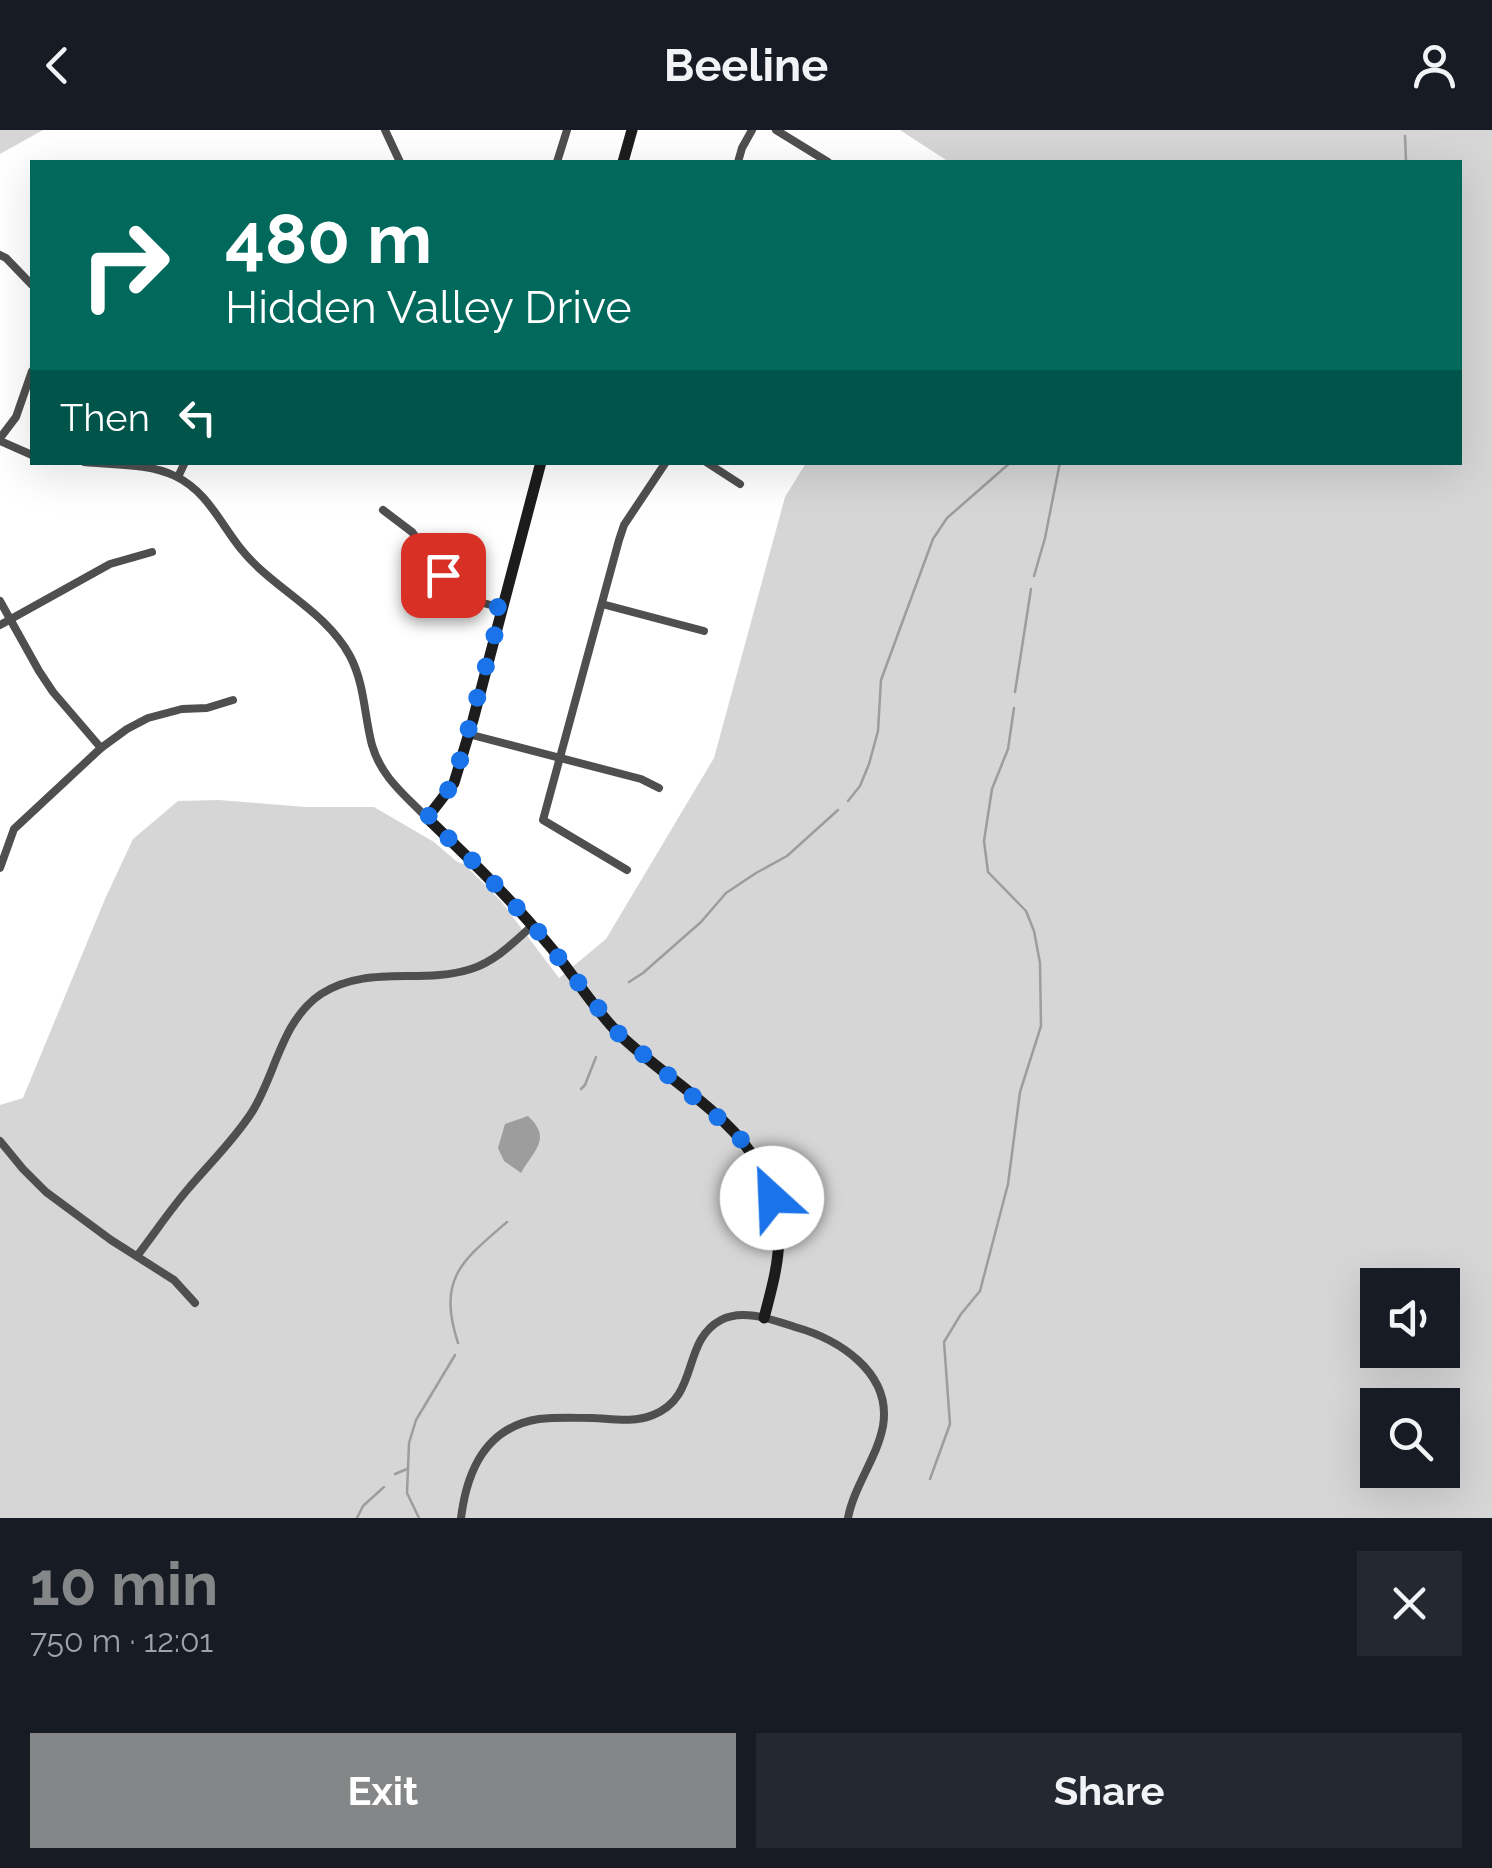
<!DOCTYPE html>
<html lang="en">
<head>
<meta charset="utf-8">
<style>
  :root { --surface:#171b24; --page:#242831; --text:#f1f3f6; --muted:#9ea1a6; --accent:#858687 }
  body { margin:0; font-family:Raleway,sans-serif; background:var(--page); color:var(--text); height:100vh; display:flex; flex-direction:column; font-size:38px; white-space:nowrap }
  * { box-sizing:border-box; margin:0 }
  p { font-size:32px; color:var(--muted) }
  .icon { flex:none; width:55px; height:55px; fill:none; stroke:currentColor; stroke-width:2; stroke-linecap:round; stroke-linejoin:round }
  .map { position:relative; height:1388px; overflow:hidden }
  .sheet { display:flex; flex-direction:column; background:var(--surface); flex:1 }
  .sheet>* { flex:none }
  .guide { position:absolute; left:30px; top:30px; width:1432px; height:305px; border-radius:0px; box-shadow:0 10px 40px #0002; background:#00695c; color:#fff; overflow:hidden }
  .buttons { position:absolute; left:1360px; top:1138px; display:grid; gap:20px }
  .buttons a { display:grid; place-items:center; width:100px; height:100px; border-radius:0px; background:var(--surface); box-shadow:0 10px 40px #0002; font-size:50px }
  .pin { position:absolute; display:grid; place-items:center; width:85px; height:85px; color:#fff; margin:-42px; border-radius:20px; box-shadow:0 5px 15px #0006 }
  .me { position:absolute; width:110px; margin:-55px; rotate:335deg; stroke-linejoin:round; filter:drop-shadow(0 0 8px #0008) }
  .turn { display:flex; align-items:center; gap:35px; height:210px; padding:0 30px; font-size:45px }
  .turn .icon { width:130px; height:130px; stroke-width:2.5 }
  .turn b { display:block; font-size:70px; line-height:85px }
  .then { display:flex; align-items:center; height:95px; padding:0 30px; background:#0003; gap:20px; font-size:38px }
  .round { display:grid; place-items:center; flex:none; width:105px; height:105px; border-radius:0px; background:var(--page) }
  .headline { display:flex; align-items:center; justify-content:space-between; height:170px; padding:0 30px }
  h1 { font-size:60px; font-weight:700; line-height:75px; color:var(--accent) }
  .primary-button { display:flex; gap:20px; margin-top:auto; padding:20px 30px }
  .primary-button a { flex:1; height:115px; border-radius:0px; background:var(--accent); color:#fff; font-size:40px; font-weight:700; line-height:115px; text-align:center }
  .primary-button a+a { background:var(--page); color:var(--text) }
  header { display:flex; justify-content:space-between; align-items:center; height:130px; padding:0 30px; background:var(--surface); font-size:45px; font-weight:700 }
  .map>svg:first-child { display:block }
  .green { fill:#d6d6d6; fill-rule:evenodd }
  .water { fill:#9d9d9d }
  .lines { fill:none; stroke-linecap:round; stroke-linejoin:round }
  .stream { stroke:#9d9d9d; stroke-width:2.5 }
  .street { stroke:#4f4f4f; stroke-width:8 }
  .secondary { stroke:#1c1c1c; stroke-width:11 }
  .route { stroke:#1a73e8; stroke-width:18; stroke-dasharray:0 32.4 }
</style>
</head>
<body>
<header><svg class="icon" aria-label="back" viewBox="0 0 24 24"><path d="M15 5l-7 7 7 7"/></svg>Beeline<svg class="icon" aria-label="person" viewBox="0 0 24 24"><circle cx="12" cy="8" r="4"/><path d="M4 21q1-7 8-7t8 7"/></svg></header>
<div class="map">
<svg width="1492" height="1388" viewBox="0 0 1492 1388">
  <rect width="100%" height="100%" fill="#fff"/>
  <g class="green">
    <polygon points="0,0 43,0 0,24"/>
    <path d="M900 0H1492V1388H0V975L23 968 105 769 133 709 178 671 219 670 305 677H374L434 712 456 731 465 735 500 770 559 848 606 809 714 628 785 367 806 333 1460 332V32H949ZM1378 1155H1442V1220H1378ZM1378 1275H1442V1340H1378Z"/>
  </g>
  <path class="water" d="M528 986C553 1009 533 1021 521 1043L504 1031 498 1018 505 994Z"/>
  <g class="lines">
    <g class="stream">
      <polyline points="1404,32 1406,30 1405,6"/>
      <polyline points="1034,446 1045,408 1060,332"/>
      <polyline points="1015,562 1031,459"/>
      <polyline points="848,671 860,656 869,634 878,601 881,550 933,409 947,388 1011,332"/>
      <polyline points="629,852 643,843 701,792 726,763 756,743 787,726 838,680"/>
      <polyline points="581,959 585,955 596,927"/>
      <path d="M458 1213C437 1148 462 1131 507 1092"/>
      <polyline points="395,1344 407,1339"/>
      <polyline points="930,1349 950,1294 944,1212 961,1184 980,1161 1008,1054 1020,962 1041,896 1040,833 1034,801 1026,781 988,742 984,711 992,659 1008,619 1014,578"/>
      <polyline points="357,1388 363,1376 384,1357"/>
      <polyline points="419,1388 407,1363 409,1313 416,1290 455,1225"/>
    </g>
    <g class="street">
      <polyline points="385,0 400,32"/>
      <polyline points="776,0 828,32"/>
      <polyline points="557,32 567,0"/>
      <polyline points="738,32 742,18 752,0"/>
      <polyline points="0,125 6,128 32,155"/>
      <polyline points="0,308 16,287 32,241"/>
      <polyline points="0,311 32,325"/>
      <path d="M84 332C113 335 149 333 175 346 207 361 220 393 241 419 273 459 325 480 350 526 365 555 364 585 372 615 381 647 405 665 427 688"/>
      <polyline points="706,332 740,354"/>
      <polyline points="178,347 185,332"/>
      <polyline points="383,380 412,402 456,460 472,470 502,478"/>
      <polyline points="0,471 39,541 53,562 101,618"/>
      <polyline points="602,474 704,501"/>
      <polyline points="0,495 110,434 152,422"/>
      <polyline points="468,604 641,649 659,658"/>
      <polyline points="0,738 14,699 101,618 127,599 148,588 182,579 207,578 233,570"/>
      <polyline points="627,740 543,690 619,410 624,395 666,332"/>
      <polyline points="0,1011 23,1039 46,1062 111,1110 174,1150 195,1173"/>
      <path d="M137 1126C154 1104 170 1080 188 1059 210 1033 234 1010 252 982 276 944 281 891 321 864 368 834 421 855 471 839 496 831 514 812 533 795"/>
      <path d="M461 1388C467 1340 486 1297 539 1289 557 1287 575 1288 593 1288 613 1289 634 1293 653 1285 700 1267 681 1211 721 1190 743 1178 773 1190 795 1197 838 1209 892 1242 883 1296 877 1328 854 1356 848 1388"/>
    </g>
    <g class="secondary">
      <polyline points="623,32 632,0"/>
      <path d="M541 332 473 590 454 653 427 688C469 728 511 769 548 814 573 843 592 877 619 904 663 947 734 985 761 1040 789 1097 779 1131 764 1188"/>
    </g>
  </g>
  <g class="lines">
    <path class="route" d="M443 445C460 464 477 473 502 478L454 652 427 688 476 734 533 795 618 903 734 1001 751 1022 772 1068"/>
  </g>
</svg>
<div class="buttons">
<a><svg class="icon" aria-label="sound" viewBox="0 0 24 24"><path d="M4 9h4l5-4v14l-5-4H4zM17 9q2 3 0 6"/></svg></a>
<a><svg class="icon" aria-label="search" viewBox="0 0 24 24"><circle cx="10" cy="10" r="6"/><path d="M15 15l6 6"/></svg></a>
</div>
<div class="pin" style="left:443px;top:445px;background:#d93025"><svg class="icon" aria-label="arrive" viewBox="0 0 24 24"><path d="M6 21V4h12l-3 4 3 4H6"/></svg></div>
<svg class="me" style="left:772px;top:1068px" viewBox="-20 -20 40 40"><circle r="19" fill="#fff"/><path d="M0-13L10 11 0 6-10 11z" fill="#1a73e8"/></svg>
<div class="guide">
<div class="turn"><svg class="icon" aria-label="right" viewBox="0 0 24 24"><path d="M7 20v-9h11M14 6l5 5-5 5"/></svg><div><b>480 m</b>Hidden Valley Drive</div></div>
<div class="then">Then<svg class="icon" aria-label="left" viewBox="0 0 24 24"><path d="M17 20v-9H6M10 6l-5 5 5 5"/></svg></div>
</div>
</div>
<section class="sheet">
<div class="headline"><div><h1>10 min</h1><p>750 m · 12:01</p></div><a class="round"><svg class="icon" aria-label="close" viewBox="0 0 24 24"><path d="M6 6l12 12M18 6L6 18"/></svg></a></div>
<div class="primary-button"><a>Exit</a><a>Share</a></div>
</section>
</body>
</html>
